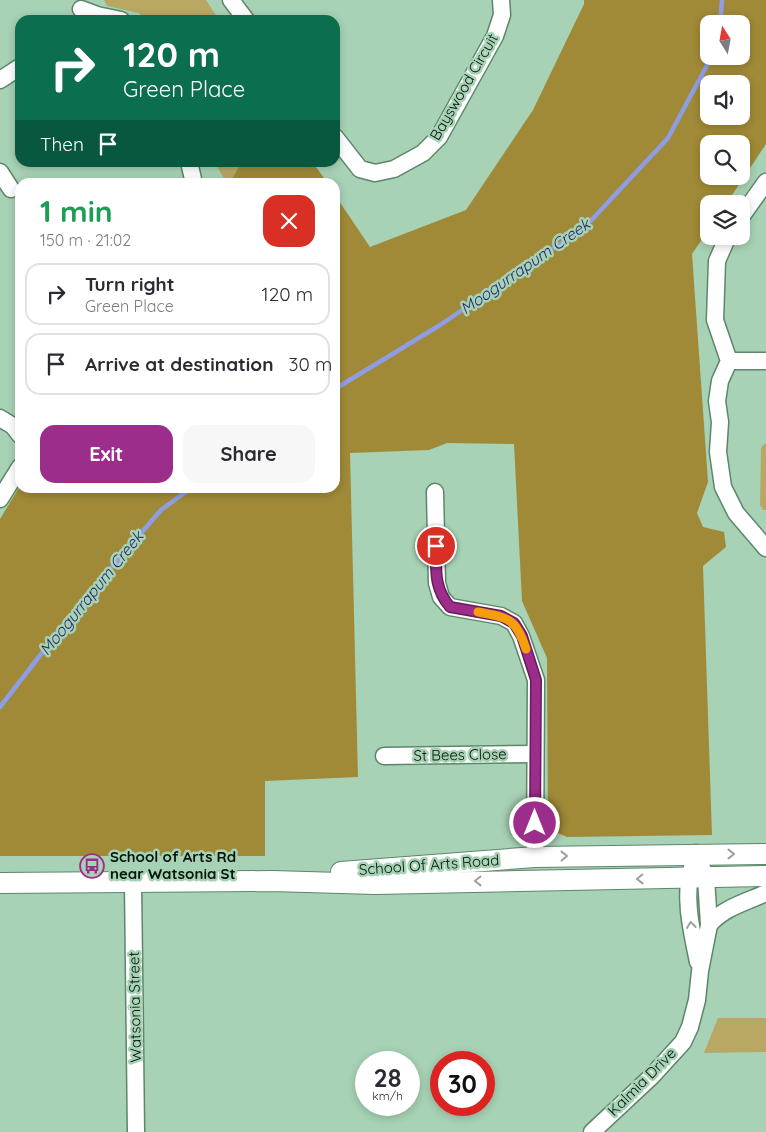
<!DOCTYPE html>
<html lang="en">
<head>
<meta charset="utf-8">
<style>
  :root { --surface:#fff; --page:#f7f7f7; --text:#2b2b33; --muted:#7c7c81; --line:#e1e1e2; --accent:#9d2d8b }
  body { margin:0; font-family:Quicksand,sans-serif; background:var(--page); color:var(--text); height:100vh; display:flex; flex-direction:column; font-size:19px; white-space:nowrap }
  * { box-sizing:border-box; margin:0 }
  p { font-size:16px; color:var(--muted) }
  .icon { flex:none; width:28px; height:28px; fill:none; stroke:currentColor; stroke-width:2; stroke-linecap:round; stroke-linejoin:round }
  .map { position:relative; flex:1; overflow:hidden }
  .details { position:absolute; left:15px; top:178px; width:325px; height:315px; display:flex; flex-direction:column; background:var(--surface); border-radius:15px; box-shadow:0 2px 8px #0003 }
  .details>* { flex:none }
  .hud { position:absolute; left:15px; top:15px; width:325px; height:152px; border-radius:15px; box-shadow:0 2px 8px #0003; background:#0b6e4f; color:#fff; overflow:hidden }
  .needle { width:32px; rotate:349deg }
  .tools { position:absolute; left:700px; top:15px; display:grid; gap:10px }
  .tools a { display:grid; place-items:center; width:50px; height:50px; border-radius:10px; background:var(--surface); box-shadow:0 2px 8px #0003; font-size:25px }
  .speed { position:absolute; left:355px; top:1051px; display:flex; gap:10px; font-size:25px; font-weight:700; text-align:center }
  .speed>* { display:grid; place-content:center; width:65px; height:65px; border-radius:50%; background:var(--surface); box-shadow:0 2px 8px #0003; line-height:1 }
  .speed small { font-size:12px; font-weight:400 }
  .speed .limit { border:8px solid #d22; background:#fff; color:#111 }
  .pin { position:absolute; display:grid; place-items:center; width:42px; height:42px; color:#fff; margin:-21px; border:2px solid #fff; border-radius:50%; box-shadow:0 1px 5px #0007 }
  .me { position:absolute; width:55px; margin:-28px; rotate:0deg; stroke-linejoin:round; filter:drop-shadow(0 0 4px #0008) }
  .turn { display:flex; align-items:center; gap:18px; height:105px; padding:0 25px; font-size:22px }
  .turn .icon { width:65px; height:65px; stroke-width:2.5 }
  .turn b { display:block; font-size:35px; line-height:42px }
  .then { display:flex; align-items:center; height:48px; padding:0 25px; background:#0003; gap:10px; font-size:19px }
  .round { display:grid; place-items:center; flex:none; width:52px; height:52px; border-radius:15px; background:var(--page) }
  .head { display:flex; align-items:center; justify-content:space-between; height:85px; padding:0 25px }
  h1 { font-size:30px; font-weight:700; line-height:38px; color:#1e9e55 }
  .cta { display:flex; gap:10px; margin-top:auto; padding:10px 25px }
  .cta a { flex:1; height:58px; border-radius:15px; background:var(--accent); color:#fff; font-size:20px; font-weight:700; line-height:58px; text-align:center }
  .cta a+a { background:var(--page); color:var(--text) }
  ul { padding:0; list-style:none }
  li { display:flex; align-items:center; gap:15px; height:62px; margin:0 10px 8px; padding:0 15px; border:2px solid var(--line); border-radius:15px }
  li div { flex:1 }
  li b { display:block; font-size:19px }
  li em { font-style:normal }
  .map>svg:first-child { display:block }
  .green { fill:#b9a764 }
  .forest { fill:#a08a37; fill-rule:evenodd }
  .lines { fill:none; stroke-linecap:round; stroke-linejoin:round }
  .stream { stroke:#8f9de5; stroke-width:4.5 }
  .minor-casing { stroke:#5d866b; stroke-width:19 }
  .tertiary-casing { stroke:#5d866b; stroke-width:22 }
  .minor { stroke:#fff; stroke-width:16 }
  .tertiary { stroke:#fff; stroke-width:20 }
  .oneway { stroke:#9ba19d }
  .route-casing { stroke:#661d5a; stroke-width:12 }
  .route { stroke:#9d2d8b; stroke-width:9 }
  .slow { stroke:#f59e0b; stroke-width:9 }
  .labels { text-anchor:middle; stroke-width:5; stroke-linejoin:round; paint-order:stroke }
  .street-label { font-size:15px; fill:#05150b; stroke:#a7d2b5 }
  .poi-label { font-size:15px; font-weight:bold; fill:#05150b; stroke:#a7d2b5; text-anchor:start }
  .water-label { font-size:16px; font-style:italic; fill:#201f71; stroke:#a7d2b5 }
</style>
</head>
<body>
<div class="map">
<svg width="766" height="1132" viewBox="0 0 766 1132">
  <rect width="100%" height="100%" fill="#a7d2b5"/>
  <g class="green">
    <polygon points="104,0 206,0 219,20 145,20 139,13 107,6"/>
    <polygon points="215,163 241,163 230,182 226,182"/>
    <polygon points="764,444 766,444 766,510 763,510 760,505 761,448"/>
    <polygon points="718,1018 766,1018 766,1052 704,1053"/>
  </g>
  <g class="forest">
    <path d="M584 0H766V144L726 204H709V229L692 254 708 482 697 513 703 527 724 532 726 547 703 566 712 835 567 837 548 829 547 658 522 601 514 444 447 443 429 450 350 453 358 777 265 781V856H0V519L20 486 335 488V195L370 247 466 210 533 110 584 4ZM709 24H741V56H709ZM709 84H741V116H709ZM709 144H741V176H709Z"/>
    <polygon points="241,163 313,163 327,182 230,182"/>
  </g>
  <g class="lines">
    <g class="stream">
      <polyline points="720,24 722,0"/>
      <polyline points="335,389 440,325 585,227 668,138 712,56"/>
      <polyline points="0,707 79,605 161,510 191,488"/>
    </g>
    <g class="minor-casing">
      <g id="minor">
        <polyline points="231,0 246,20"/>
        <polyline points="81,9 97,15 121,20"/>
        <polyline points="0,80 20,67"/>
        <polyline points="335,137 360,169 375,173 394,169 423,153 439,137 495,36 502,15 501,0"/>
        <polyline points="189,162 193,179 192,182"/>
        <polyline points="0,172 11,189"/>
        <polyline points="741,217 766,182"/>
        <polyline points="728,236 717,261 715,320 729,361 720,381 717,401 720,422 718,452 723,487 736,513 766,548"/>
        <polyline points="729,361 766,361"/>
        <polyline points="0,418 13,426 20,435"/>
        <polyline points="435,492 437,583 441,597 450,607 501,616 514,623 521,636 536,680 535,857"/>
        <polyline points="0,499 20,467"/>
        <polyline points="384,756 535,754"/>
        <path d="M692 867C683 897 692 932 698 962"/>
        <polyline points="133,882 136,1132"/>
        <path d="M709 925C723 908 746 902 766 893"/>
        <polyline points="592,1132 651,1077 683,1042 690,1027 697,1000 700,971 709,925 706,878 696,853"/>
      </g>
    </g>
    <g class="tertiary-casing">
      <g id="tertiary">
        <polyline points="341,872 535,857 766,854"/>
        <polyline points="0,883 272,881 375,884 766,876"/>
      </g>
    </g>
    <use href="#minor" class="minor"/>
    <use href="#tertiary" class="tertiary"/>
  </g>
  <defs><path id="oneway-chevron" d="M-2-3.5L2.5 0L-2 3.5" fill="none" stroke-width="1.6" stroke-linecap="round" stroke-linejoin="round" transform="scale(1.25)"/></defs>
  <g class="oneway">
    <use href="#oneway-chevron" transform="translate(731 854)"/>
    <use href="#oneway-chevron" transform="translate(564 856) rotate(-1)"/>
    <use href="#oneway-chevron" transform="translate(640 879) rotate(179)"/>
    <use href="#oneway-chevron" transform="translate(478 881) rotate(179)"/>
    <use href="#oneway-chevron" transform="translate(691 925) rotate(-97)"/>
  </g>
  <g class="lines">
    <g class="route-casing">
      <path id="route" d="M436 546C436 571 434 588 450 607L501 616 514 623 522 636 536 680 535 823"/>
    </g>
    <use href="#route" class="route"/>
    <path class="slow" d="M478 612C509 618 516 618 526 649"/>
  </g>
  <defs>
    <g id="bus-ring" transform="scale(1.25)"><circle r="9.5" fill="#a7d2b5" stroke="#9d2d8b" stroke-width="1.5"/><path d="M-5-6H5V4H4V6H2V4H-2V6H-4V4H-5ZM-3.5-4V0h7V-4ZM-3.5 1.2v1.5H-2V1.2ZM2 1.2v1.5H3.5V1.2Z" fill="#9d2d8b"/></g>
  </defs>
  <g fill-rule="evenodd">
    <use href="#bus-ring" x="92" y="866"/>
  </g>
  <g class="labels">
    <g class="street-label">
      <text transform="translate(464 87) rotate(-60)" y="5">Bayswood Circuit</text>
      <text transform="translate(460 755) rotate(-1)" y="5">St Bees Close</text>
      <text transform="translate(429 865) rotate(-4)" y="5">School Of Arts Road</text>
      <text transform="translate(135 1007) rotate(-91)" y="5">Watsonia Street</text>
      <text transform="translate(642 1082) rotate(-45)" y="5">Kalmia Drive</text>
    </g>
    <g class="poi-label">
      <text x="110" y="862">School of Arts Rd<tspan x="110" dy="17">near Watsonia St</tspan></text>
    </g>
    <g class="water-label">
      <text transform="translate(525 266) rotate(-35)" y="6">Moogurrapum Creek</text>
      <text transform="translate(91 593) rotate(-51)" y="6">Moogurrapum Creek</text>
    </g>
  </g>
</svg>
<div class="tools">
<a><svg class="needle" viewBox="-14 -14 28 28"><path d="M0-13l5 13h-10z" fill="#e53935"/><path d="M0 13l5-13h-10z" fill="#7c7c81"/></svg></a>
<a><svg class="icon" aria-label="sound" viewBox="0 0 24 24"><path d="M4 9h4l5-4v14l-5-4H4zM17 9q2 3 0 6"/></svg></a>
<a><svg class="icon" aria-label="search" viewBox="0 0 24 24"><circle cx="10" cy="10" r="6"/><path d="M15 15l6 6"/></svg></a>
<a><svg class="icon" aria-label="layers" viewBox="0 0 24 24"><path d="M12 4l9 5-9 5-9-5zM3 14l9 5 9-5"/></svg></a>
</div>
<div class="speed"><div>28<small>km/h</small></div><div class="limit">30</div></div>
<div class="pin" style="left:436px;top:546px;background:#d93025"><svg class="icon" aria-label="arrive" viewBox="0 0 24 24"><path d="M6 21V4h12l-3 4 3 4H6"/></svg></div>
<svg class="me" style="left:535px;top:823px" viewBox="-20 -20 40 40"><circle r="17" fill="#9d2d8b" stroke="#fff" stroke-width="3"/><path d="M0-11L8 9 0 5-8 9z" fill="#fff"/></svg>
<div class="hud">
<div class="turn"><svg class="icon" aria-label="right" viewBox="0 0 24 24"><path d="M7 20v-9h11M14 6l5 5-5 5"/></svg><div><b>120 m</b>Green Place</div></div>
<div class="then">Then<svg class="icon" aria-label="arrive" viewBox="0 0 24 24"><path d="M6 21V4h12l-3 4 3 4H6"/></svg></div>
</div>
<section class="details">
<div class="head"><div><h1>1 min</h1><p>150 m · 21:02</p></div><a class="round" style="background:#d93025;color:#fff"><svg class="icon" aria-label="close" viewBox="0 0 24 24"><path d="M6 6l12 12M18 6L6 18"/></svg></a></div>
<ul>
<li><svg class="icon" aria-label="right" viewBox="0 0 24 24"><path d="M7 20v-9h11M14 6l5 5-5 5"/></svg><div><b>Turn right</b><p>Green Place</p></div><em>120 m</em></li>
<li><svg class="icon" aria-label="arrive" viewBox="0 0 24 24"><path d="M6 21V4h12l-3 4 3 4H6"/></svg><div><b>Arrive at destination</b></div><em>30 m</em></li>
</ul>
<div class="cta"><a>Exit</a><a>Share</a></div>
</section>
</div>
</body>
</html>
